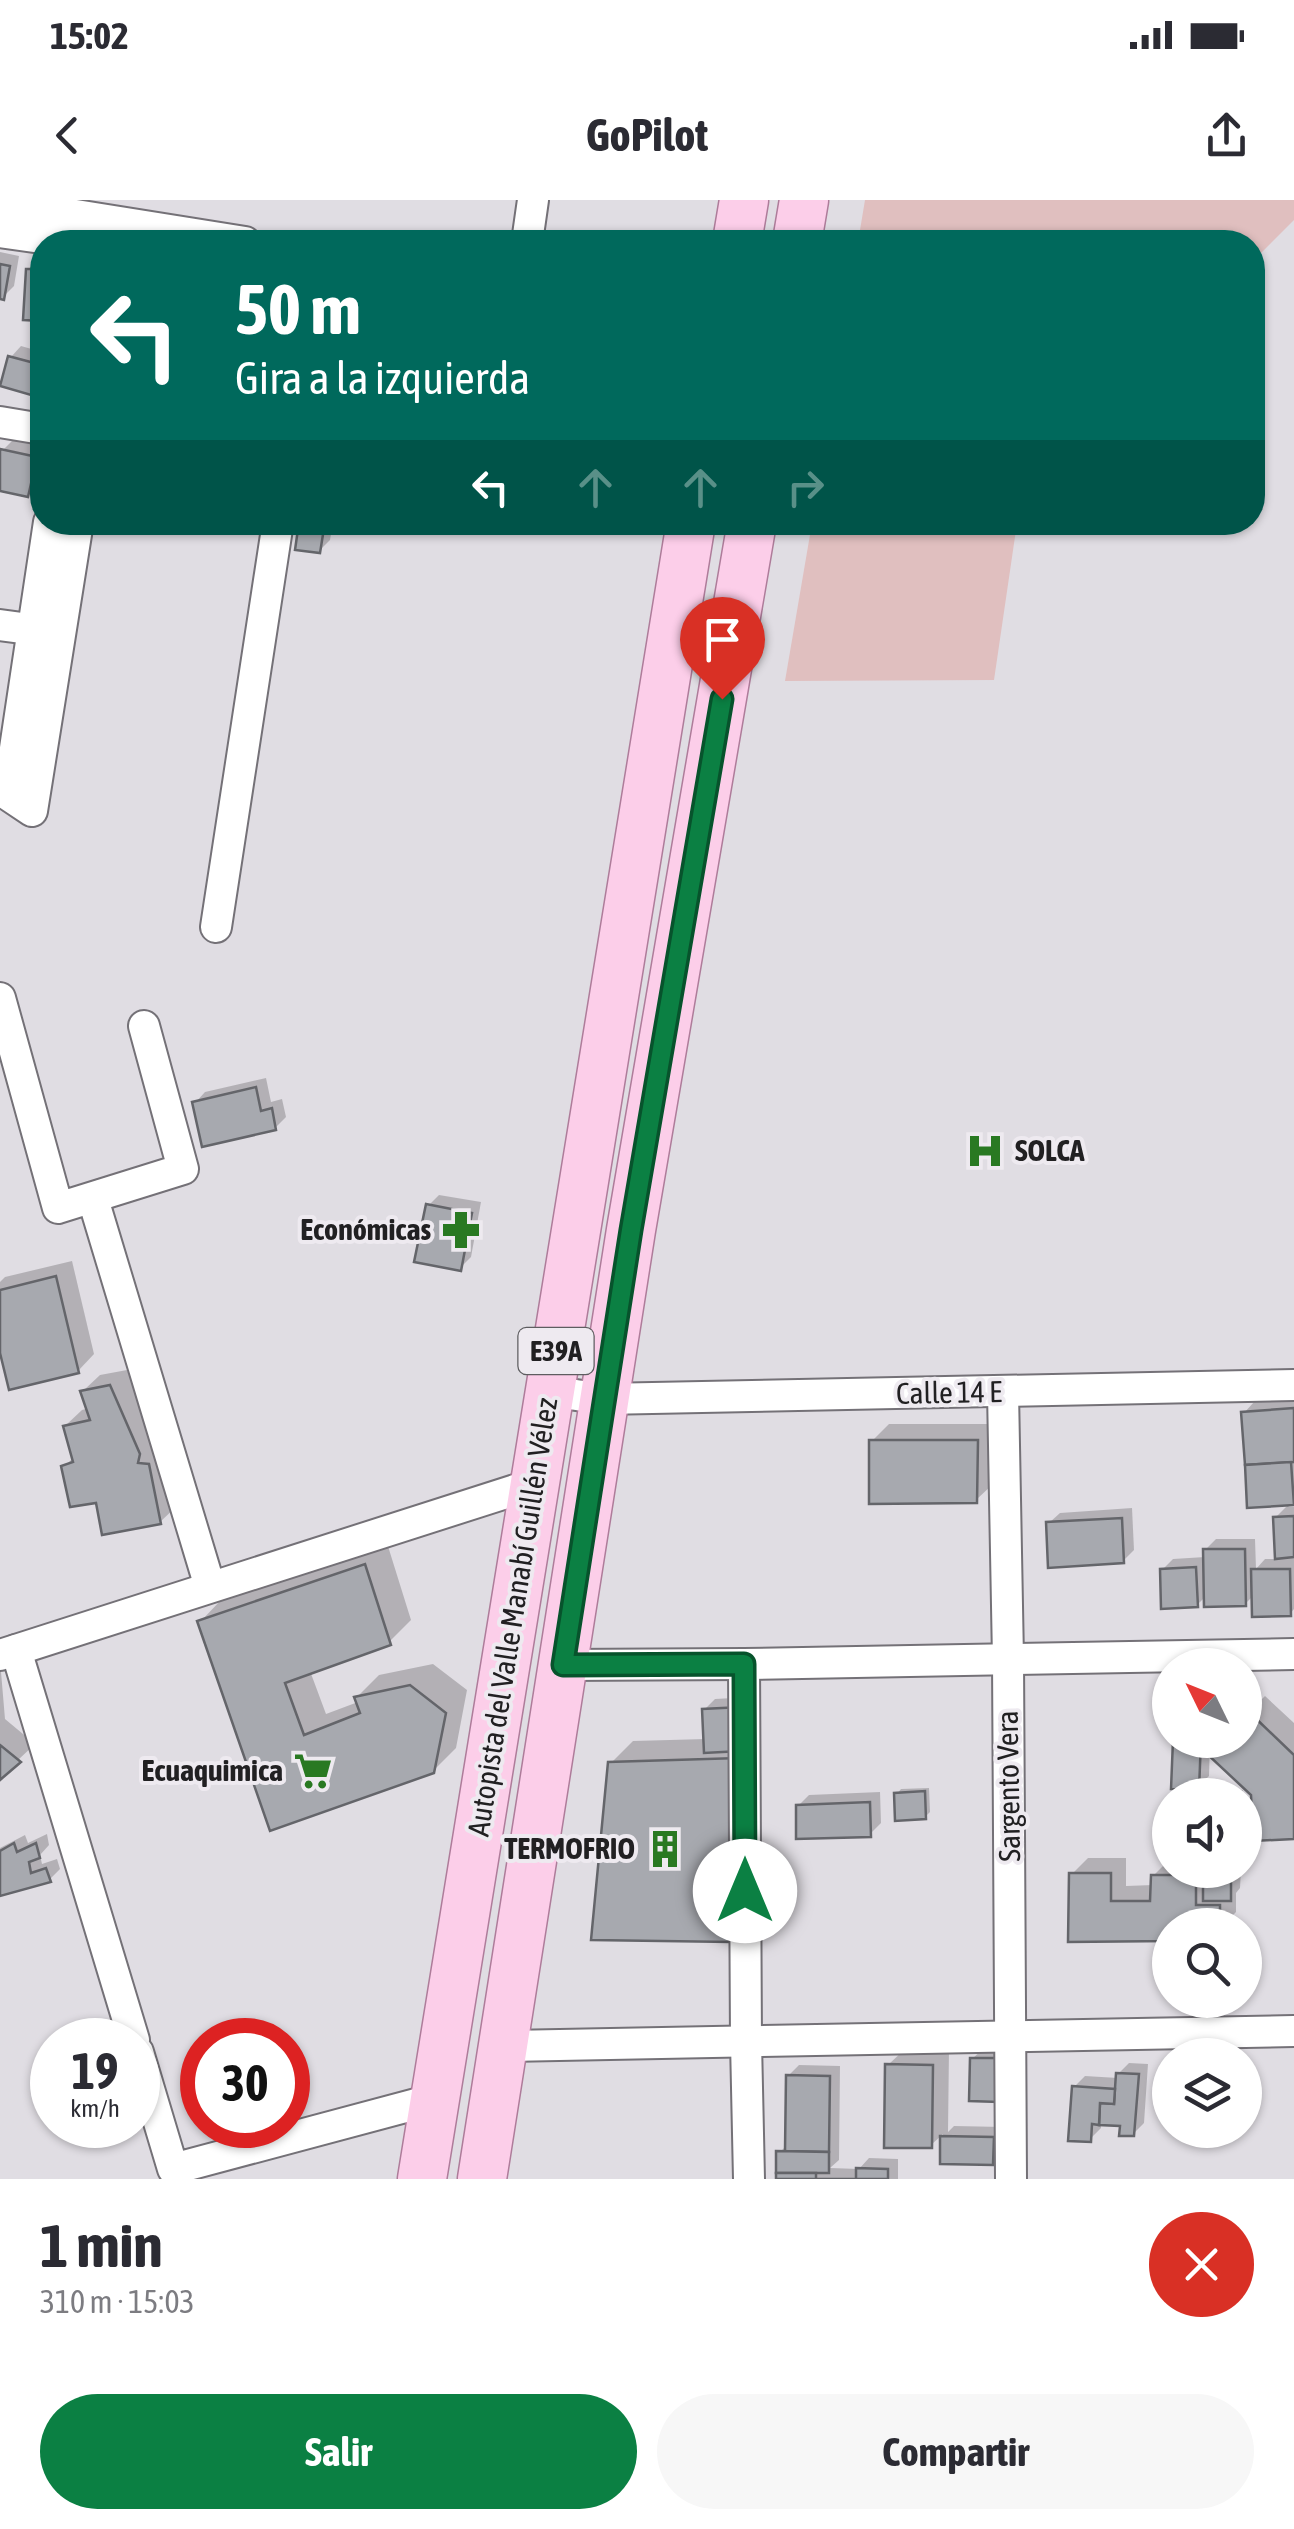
<!DOCTYPE html>
<html lang="es">
<head>
<meta charset="utf-8">
<style>
  :root { --surface:#fff; --page:#f7f7f7; --text:#2b2b33; --muted:#7c7c81; --accent:#0b8043 }
  body { margin:0; font-family:"Asap Condensed",sans-serif; background:var(--page); color:var(--text); height:100vh; display:flex; flex-direction:column; font-size:38px; white-space:nowrap }
  * { box-sizing:border-box; margin:0 }
  p { font-size:32px; color:var(--muted) }
  .icon { flex:none; width:55px; height:55px; fill:none; stroke:currentColor; stroke-width:2; stroke-linecap:round; stroke-linejoin:round }
  .map { position:relative; height:1979px; overflow:hidden }
  .panel { display:flex; flex-direction:column; background:var(--surface); flex:1 }
  .panel>* { flex:none }
  .hud { position:absolute; left:30px; top:30px; width:1235px; height:305px; border-radius:40px; box-shadow:0 2px 8px #0004; background:#00695c; color:#fff; overflow:hidden }
  .needle { width:65px; rotate:313deg }
  .buttons { position:absolute; left:1152px; top:1448px; display:grid; gap:20px }
  .buttons a { display:grid; place-items:center; width:110px; height:110px; border-radius:50%; background:var(--surface); box-shadow:0 2px 8px #0004; font-size:50px }
  .speed { position:absolute; left:30px; top:1818px; display:flex; gap:20px; font-size:50px; font-weight:700; text-align:center }
  .speed>* { display:grid; place-content:center; width:130px; height:130px; border-radius:50%; background:var(--surface); box-shadow:0 2px 8px #0004; line-height:1 }
  .speed small { font-size:25px; font-weight:400 }
  .speed .limit { border:15px solid #d22; background:#fff; color:#111 }
  .pin { position:absolute; display:grid; place-items:center; width:85px; height:85px; color:#fff; margin:-102px -42px; border-radius:50% 50% 50% 0; rotate:-45deg; box-shadow:0 0 10px #0007 }
  .pin .icon { rotate:45deg }
  .me { position:absolute; width:110px; margin:-55px; rotate:0deg; stroke-linejoin:round; filter:drop-shadow(0 0 8px #0008) }
  .turn { display:flex; align-items:center; gap:35px; height:210px; padding:0 40px; font-size:45px }
  .turn .icon { width:130px; height:130px; stroke-width:2.5 }
  .turn b { display:block; font-size:70px; line-height:85px }
  .lanes { display:flex; align-items:center; height:95px; padding:0 40px; background:#0003; justify-content:center; gap:50px; direction:ltr }
  .lanes .off { opacity:.35 }
  .round { display:grid; place-items:center; flex:none; width:105px; height:105px; border-radius:52px; background:var(--page) }
  .summary { display:flex; align-items:center; justify-content:space-between; height:170px; padding:0 40px }
  h1 { font-size:60px; font-weight:700; line-height:75px }
  .primary-button { display:flex; gap:20px; margin-top:auto; padding:20px 40px }
  .primary-button a { flex:1; height:115px; border-radius:60px; background:var(--accent); color:#fff; font-size:40px; font-weight:700; line-height:115px; text-align:center }
  .primary-button a+a { background:var(--page); color:var(--text) }
  .status { display:flex; justify-content:space-between; align-items:center; height:70px; padding:0 50px; background:var(--surface); direction:ltr }
  .status svg { height:28px; fill:currentColor }
  header { display:flex; justify-content:space-between; align-items:center; height:130px; padding:0 40px; background:var(--surface); font-size:45px; font-weight:700 }
  .map>svg:first-child { display:block }
  .green { fill:#e0bfbf }
  .shadow { fill:#0003 }
  .building { fill:#a7a9af; stroke:#64656a; stroke-width:2.5 }
  .lines { fill:none; stroke-linecap:round; stroke-linejoin:round }
  .minor-casing { stroke:#747177; stroke-width:34 }
  .primary-casing { stroke:#ae7c9a; stroke-width:51 }
  .minor { stroke:#fff; stroke-width:30 }
  .primary { stroke:#fccee9; stroke-width:48 }
  .route-casing { stroke:#07532c; stroke-width:25 }
  .route { stroke:#0b8043; stroke-width:18 }
  .labels { text-anchor:middle; stroke-width:8; stroke-linejoin:round; paint-order:stroke }
  .shield { fill:#eeeaf0; stroke:#5e5d60; stroke-width:2.5 }
  .shield-label { font-size:28px; font-weight:bold; fill:#212022 }
  .poi-label { font-size:30px; font-weight:bold; fill:#212022; stroke:#eeeaf0; text-anchor:end }
  .street-label { font-size:30px; fill:#212022; stroke:#eeeaf0 }
</style>
</head>
<body>
<div class="status"><b>15:02</b><svg viewBox="0 0 49 12"><path d="M0 12V9h3v3zM5 12V6h3v6zM10 12V3h3v9zM15 12V0h3v12zM26 1h20v11H26zM47 4h2v5h-2z"/></svg></div>
<header><svg class="icon" aria-label="back" viewBox="0 0 24 24"><path d="M15 5l-7 7 7 7"/></svg>GoPilot<svg class="icon" aria-label="share" viewBox="0 0 24 24"><path d="M12 15V3M7 8l5-5 5 5M5 13v7h14v-7"/></svg></header>
<div class="map">
<svg width="1294" height="1979" viewBox="0 0 1294 1979">
  <rect width="100%" height="100%" fill="#e0dde3"/>
  <g class="green">
    <polygon points="865,0 1294,0 1294,20 1253,61 1252,42 858,42"/>
    <polygon points="812,323 1017,323 994,480 785,481"/>
  </g>
  <g class="shadow">
    <polygon points="0,52 19,56 14,86 3,97 0,96"/>
    <polygon points="39,59 42,59 42,119 25,118 28,70"/>
    <polygon points="21,146 42,152 42,189 38,194 11,157"/>
    <polygon points="13,240 42,245 42,263 38,283 27,294 0,289 2,251"/>
    <polygon points="302,322 333,322 330,340 319,351"/>
    <polygon points="266,878 271,902 282,899 286,917 275,928 195,903 205,892"/>
    <polygon points="439,995 481,1002 471,1057 460,1068 428,1006"/>
    <polygon points="72,1061 94,1154 78,1171 0,1142 0,1082 5,1077"/>
    <polygon points="127,1170 155,1236 177,1306 160,1322 98,1300 64,1267 74,1257 65,1226 82,1210 89,1208 83,1191 100,1175"/>
    <polygon points="1294,1199 1294,1301 1288,1307 1294,1307 1294,1409 1290,1414 1254,1395 1245,1404 1206,1396 1197,1405 1162,1370 1173,1359 1205,1357 1205,1350 1216,1339 1255,1339 1256,1369 1265,1359 1278,1359 1275,1318 1291,1302 1244,1213 1254,1202"/>
    <polygon points="889,1224 993,1224 993,1284 976,1300 872,1241"/>
    <polygon points="1132,1308 1134,1350 1123,1361 1049,1323 1060,1313"/>
    <polygon points="387,1343 411,1420 389,1442 310,1471 326,1514 358,1502 357,1497 379,1475 433,1464 467,1490 456,1548 433,1571 271,1627 200,1422 222,1399"/>
    <polygon points="0,1460 5,1519 35,1544 0,1577"/>
    <polygon points="1265,1496 1294,1523 1294,1636 1222,1540 1245,1540 1245,1516"/>
    <polygon points="751,1497 751,1537 759,1537 750,1625 730,1740 611,1563 633,1541 706,1539 704,1510 715,1499"/>
    <polygon points="1175,1540 1210,1540 1209,1576 1198,1587"/>
    <polygon points="929,1588 930,1612 925,1617 897,1594 901,1589"/>
    <polygon points="1218,1589 1243,1590 1242,1595 1212,1595"/>
    <polygon points="880,1592 881,1623 870,1634 798,1606 809,1595"/>
    <polygon points="47,1634 49,1645 40,1655 42,1664 57,1659 60,1669 49,1680 0,1693 0,1648 25,1635 28,1643"/>
    <polygon points="1088,1658 1126,1658 1126,1686 1153,1685 1153,1676 1170,1659 1170,1670 1241,1670 1240,1688 1236,1693 1236,1712 1223,1725 1170,1725 1170,1739 1071,1739 1072,1674"/>
    <polygon points="1009,1848 1009,1888 972,1859 983,1849"/>
    <polygon points="905,1849 949,1849 948,1932 954,1926 1004,1927 1003,1952 992,1962 942,1961 943,1934 931,1945 888,1865"/>
    <polygon points="1129,1863 1148,1864 1144,1923 1133,1934 1123,1924 1101,1922 1101,1928 1090,1939 1074,1887 1085,1876 1118,1878 1118,1874"/>
    <polygon points="799,1865 840,1866 839,1960 830,1968 859,1969 869,1958 898,1959 898,1979 778,1979 779,1953 788,1944 788,1876"/>
  </g>
  <g class="building">
    <polygon points="0,64 10,66 4,100 0,99"/>
    <polygon points="26,69 42,69 42,121 23,120"/>
    <polygon points="8,156 42,165 42,182 38,197 0,186"/>
    <polygon points="0,249 37,257 28,297 0,291"/>
    <polygon points="299,322 325,322 320,353 295,350"/>
    <polygon points="256,887 261,911 272,908 276,930 202,947 192,902"/>
    <polygon points="426,1004 472,1013 461,1071 414,1062"/>
    <polygon points="56,1076 79,1173 9,1190 0,1153 0,1090"/>
    <polygon points="110,1185 140,1254 138,1263 149,1264 161,1324 102,1335 96,1303 70,1307 61,1266 73,1262 63,1226 90,1220 80,1191"/>
    <polygon points="1294,1208 1294,1262 1245,1265 1241,1212"/>
    <polygon points="869,1240 978,1240 977,1303 869,1304"/>
    <polygon points="1291,1262 1294,1305 1247,1308 1245,1265"/>
    <polygon points="1294,1316 1294,1357 1275,1359 1273,1317"/>
    <polygon points="1122,1318 1124,1363 1048,1368 1046,1322"/>
    <polygon points="1203,1349 1245,1349 1246,1406 1204,1407"/>
    <polygon points="365,1364 391,1445 285,1483 304,1535 360,1513 354,1497 410,1485 446,1513 434,1573 270,1631 197,1421"/>
    <polygon points="1196,1367 1198,1407 1161,1409 1160,1369"/>
    <polygon points="1251,1369 1290,1369 1291,1416 1252,1417"/>
    <polygon points="742,1507 741,1551 704,1553 702,1509"/>
    <polygon points="1247,1510 1294,1555 1294,1639 1253,1641 1251,1595 1206,1553 1218,1540 1245,1540 1245,1512"/>
    <polygon points="1173,1540 1201,1540 1199,1590 1171,1589"/>
    <polygon points="0,1545 21,1562 0,1580"/>
    <polygon points="739,1558 729,1649 731,1742 591,1740 608,1562"/>
    <polygon points="925,1591 926,1619 895,1621 894,1593"/>
    <polygon points="870,1602 871,1637 796,1639 796,1605"/>
    <polygon points="14,1643 17,1652 36,1643 40,1658 29,1662 31,1673 46,1668 51,1682 0,1696 0,1651"/>
    <rect x="1203" y="1670" width="28" height="31"/>
    <polygon points="1069,1673 1111,1673 1111,1701 1150,1701 1151,1675 1196,1675 1196,1705 1220,1705 1220,1725 1170,1725 1170,1741 1068,1742"/>
    <polygon points="970,1858 1000,1858 999,1902 969,1901"/>
    <polygon points="885,1864 933,1865 932,1948 884,1948"/>
    <polygon points="1116,1873 1139,1874 1134,1936 1119,1936 1120,1926 1099,1925 1100,1903 1114,1904"/>
    <polygon points="786,1875 830,1876 829,1952 785,1951"/>
    <polygon points="1072,1886 1115,1889 1114,1904 1100,1903 1099,1925 1092,1924 1091,1942 1068,1941"/>
    <polygon points="940,1936 994,1937 993,1965 940,1964"/>
    <polygon points="776,1951 829,1952 829,1973 776,1973"/>
    <polygon points="856,1968 888,1969 888,1979 816,1979 856,1979"/>
    <rect x="776" y="1973" width="40" height="6"/>
  </g>
  <g class="lines">
    <g class="minor-casing">
      <g id="minor">
        <polyline points="0,3 245,42"/>
        <polyline points="0,32 70,42"/>
        <polyline points="527,42 533,0"/>
        <polyline points="0,222 42,229"/>
        <polyline points="49,322 8,595 32,611 78,322"/>
        <polyline points="0,425 52,432"/>
        <polyline points="216,727 278,322"/>
        <polyline points="0,798 58,1008 183,969 144,826"/>
        <polyline points="93,999 210,1387"/>
        <polyline points="549,1191 603,1199 1294,1185"/>
        <polyline points="1003,1192 1008,1459 1011,1979"/>
        <polyline points="16,1450 134,1840"/>
        <polyline points="0,1455 534,1284"/>
        <polyline points="744,1464 746,1842 749,1979"/>
        <polyline points="563,1465 744,1464 1294,1454"/>
        <polyline points="503,1846 1294,1831"/>
        <polyline points="138,1852 173,1969 435,1899"/>
      </g>
    </g>
    <g class="primary-casing">
      <g id="primary">
        <polyline points="737,42 744,0"/>
        <polyline points="797,42 804,0"/>
        <polyline points="422,1979 691,322"/>
        <polyline points="482,1979 631,1030 752,322"/>
      </g>
    </g>
    <use href="#minor" class="minor"/>
    <use href="#primary" class="primary"/>
  </g>
  <g class="lines">
    <g class="route-casing">
      <polyline id="route" points="722,499 631,1030 563,1465 744,1464 745,1691"/>
    </g>
    <use href="#route" class="route"/>
  </g>
  <defs>
    <g id="hospital-bare" transform="scale(3)"><path d="M-5-5h3v3.5h4V-5h3V5h-3V1.5h-4V5h-3Z" fill="#297922" stroke="#eeeaf0" stroke-width="2.5" paint-order="stroke"/></g>
    <g id="pharmacy-bare" transform="scale(3)"><path d="M-2-6h4v4h4v4h-4v4h-4v-4h-4v-4h4Z" fill="#297922" stroke="#eeeaf0" stroke-width="2.5" paint-order="stroke"/></g>
    <g id="supermarket-bare" transform="scale(3)"><path d="M-6-5.5h2.5l.6 2H6L4.5 2H-2.5L-4.4-4H-6ZM-1.5 3.2a1.3 1.3 0 1 0 .1 0ZM3 3.2a1.3 1.3 0 1 0 .1 0Z" fill="#297922" stroke="#eeeaf0" stroke-width="2.5" paint-order="stroke"/></g>
    <g id="building-bare" transform="scale(3)"><path d="M-4-6H4V6H1V3H-1V6H-4ZM-2.5-4.3h1.7v1.8h-1.7ZM.8-4.3h1.7v1.8H.8ZM-2.5-1h1.7V.8h-1.7ZM.8-1h1.7V.8H.8Z" fill="#297922" stroke="#eeeaf0" stroke-width="2.5" paint-order="stroke"/></g>
  </defs>
  <g fill-rule="evenodd">
    <use href="#hospital-bare" x="985" y="951"/>
    <use href="#pharmacy-bare" x="461" y="1030"/>
    <use href="#supermarket-bare" x="313" y="1571"/>
    <use href="#building-bare" x="665" y="1649"/>
  </g>
  <g class="labels">
    <rect class="shield" x="518.5" y="1128" width="75" height="46" rx="8"/>
    <g class="shield-label">
      <text x="556" y="1161">E39A</text>
    </g>
    <g class="poi-label">
      <text x="1015" y="961" text-anchor="start">SOLCA</text>
      <text x="431" y="1040">Económicas</text>
      <text x="283" y="1581">Ecuaquimica</text>
      <text x="635" y="1659">TERMOFRIO</text>
    </g>
    <g class="street-label">
      <text transform="translate(949 1193) rotate(-1)" y="10">Calle 14 E</text>
      <text transform="translate(513 1417) rotate(-81)" y="10">Autopista del Valle Manabí Guillén Vélez</text>
      <text transform="translate(1009 1586) rotate(-91)" y="10">Sargento Vera</text>
    </g>
  </g>
</svg>
<div class="buttons">
<a><svg class="needle" viewBox="-14 -14 28 28"><path d="M0-13l5 13h-10z" fill="#e53935"/><path d="M0 13l5-13h-10z" fill="#7c7c81"/></svg></a>
<a><svg class="icon" aria-label="sound" viewBox="0 0 24 24"><path d="M4 9h4l5-4v14l-5-4H4zM17 9q2 3 0 6"/></svg></a>
<a><svg class="icon" aria-label="search" viewBox="0 0 24 24"><circle cx="10" cy="10" r="6"/><path d="M15 15l6 6"/></svg></a>
<a><svg class="icon" aria-label="layers" viewBox="0 0 24 24"><path d="M12 4l9 5-9 5-9-5zM3 14l9 5 9-5"/></svg></a>
</div>
<div class="speed"><div>19<small>km/h</small></div><div class="limit">30</div></div>
<div class="pin" style="left:722px;top:499px;background:#d93025"><svg class="icon" aria-label="arrive" viewBox="0 0 24 24"><path d="M6 21V4h12l-3 4 3 4H6"/></svg></div>
<svg class="me" style="left:745px;top:1691px" viewBox="-20 -20 40 40"><circle r="19" fill="#fff"/><path d="M0-13L10 11 0 6-10 11z" fill="#0b8043"/></svg>
<div class="hud">
<div class="turn"><svg class="icon" aria-label="left" viewBox="0 0 24 24"><path d="M17 20v-9H6M10 6l-5 5 5 5"/></svg><div><b>50 m</b>Gira a la izquierda</div></div>
<div class="lanes"><svg class="icon" aria-label="left" viewBox="0 0 24 24"><path d="M17 20v-9H6M10 6l-5 5 5 5"/></svg><svg class="icon off" aria-label="ahead" viewBox="0 0 24 24"><path d="M12 20V5M6 11l6-6 6 6"/></svg><svg class="icon off" aria-label="ahead" viewBox="0 0 24 24"><path d="M12 20V5M6 11l6-6 6 6"/></svg><svg class="icon off" aria-label="right" viewBox="0 0 24 24"><path d="M7 20v-9h11M14 6l5 5-5 5"/></svg></div>
</div>
</div>
<section class="panel">
<div class="summary"><div><h1>1 min</h1><p>310 m · 15:03</p></div><a class="round" style="background:#d93025;color:#fff"><svg class="icon" aria-label="close" viewBox="0 0 24 24"><path d="M6 6l12 12M18 6L6 18"/></svg></a></div>
<div class="primary-button"><a>Salir</a><a>Compartir</a></div>
</section>
</body>
</html>
